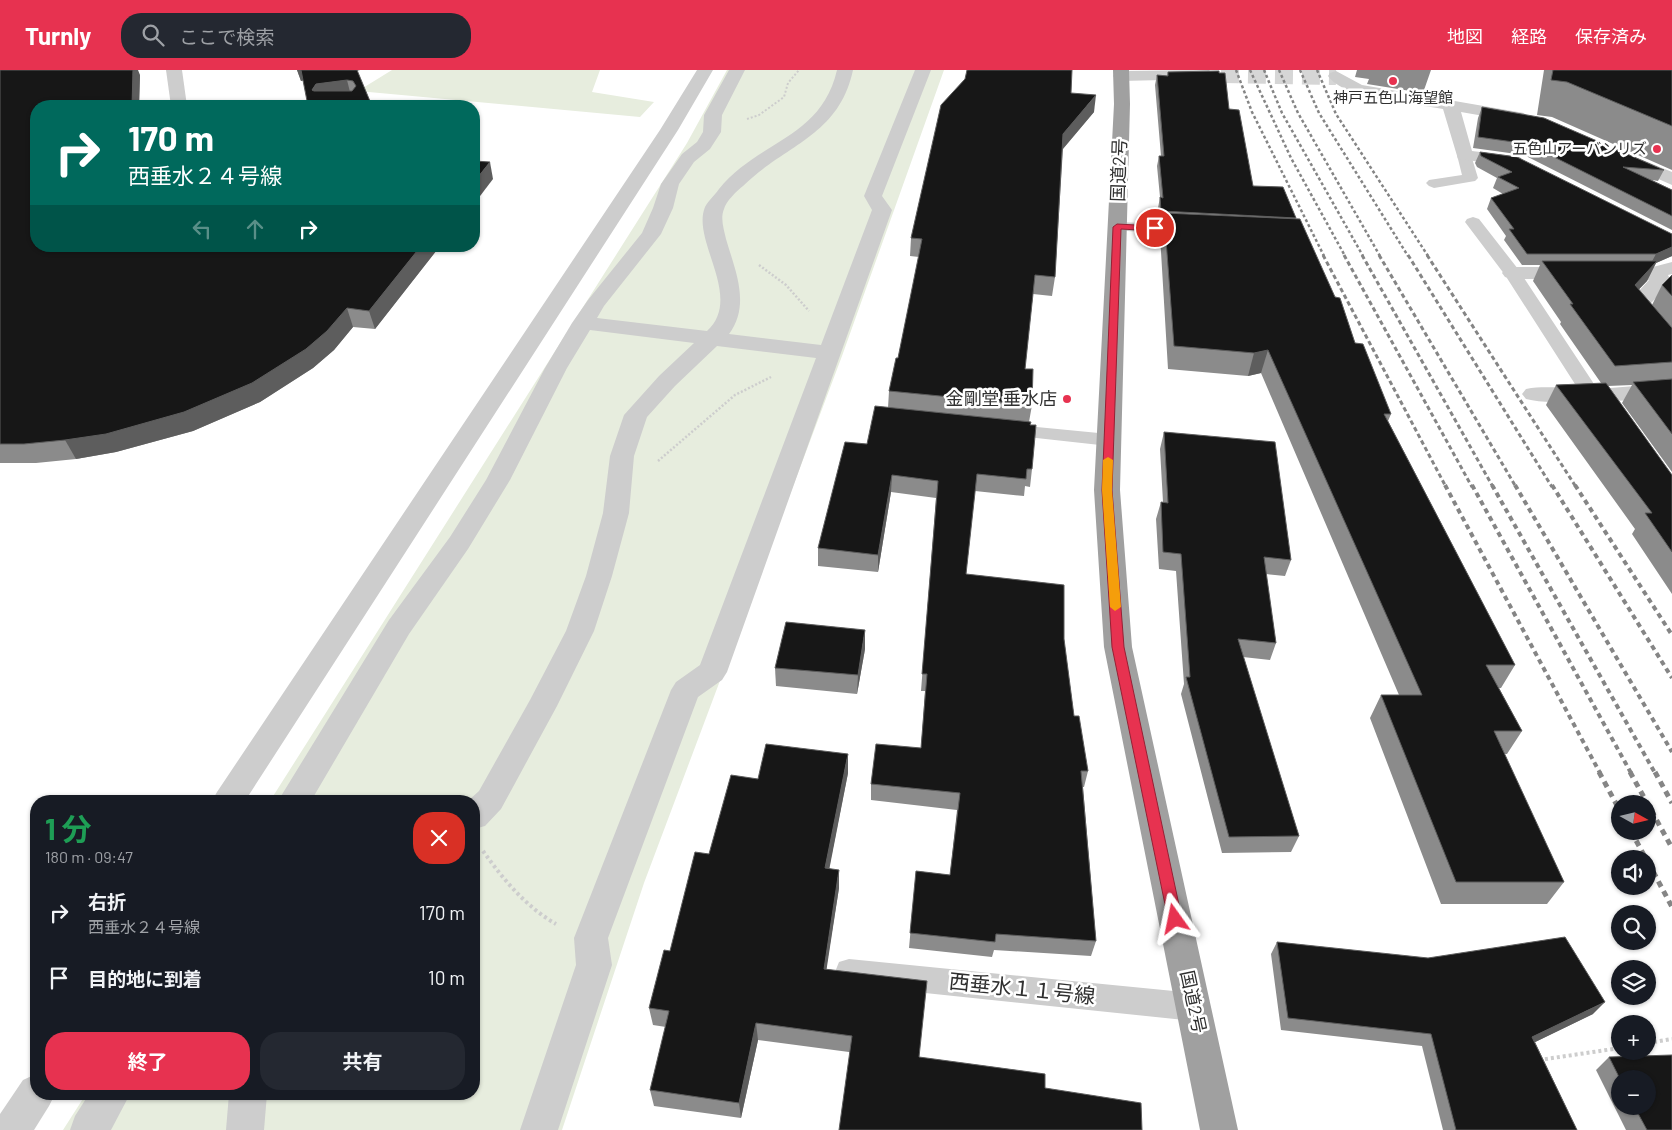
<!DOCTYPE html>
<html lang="ja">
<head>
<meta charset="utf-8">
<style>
  :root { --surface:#171b24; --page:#242831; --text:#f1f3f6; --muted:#9ea1a6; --accent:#e73250 }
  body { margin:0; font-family:Barlow,"Noto Sans JP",sans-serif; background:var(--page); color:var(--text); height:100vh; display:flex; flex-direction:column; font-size:19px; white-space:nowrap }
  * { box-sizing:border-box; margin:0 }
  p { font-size:16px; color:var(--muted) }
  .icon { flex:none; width:28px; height:28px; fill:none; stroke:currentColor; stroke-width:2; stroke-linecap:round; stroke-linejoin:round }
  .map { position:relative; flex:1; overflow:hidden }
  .drawer { position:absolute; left:30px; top:725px; width:450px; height:305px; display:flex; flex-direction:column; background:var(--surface); border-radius:20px; box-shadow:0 1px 4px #0004 }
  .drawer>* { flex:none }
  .guide { position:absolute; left:30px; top:30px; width:450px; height:152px; border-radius:20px; box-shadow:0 1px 4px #0004; background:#00695c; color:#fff; overflow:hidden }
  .needle { width:32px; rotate:98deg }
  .buttons { position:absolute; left:1611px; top:725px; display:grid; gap:10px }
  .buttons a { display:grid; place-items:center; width:45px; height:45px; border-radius:50%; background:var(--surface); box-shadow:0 1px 4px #0004; font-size:25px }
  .pin { position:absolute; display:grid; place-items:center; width:42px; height:42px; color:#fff; margin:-21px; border:2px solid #fff; border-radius:50%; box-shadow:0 1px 5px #0007 }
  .me { position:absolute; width:55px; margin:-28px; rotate:348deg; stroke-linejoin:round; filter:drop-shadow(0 0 4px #0008) }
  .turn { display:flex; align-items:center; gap:18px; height:105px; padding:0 15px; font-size:22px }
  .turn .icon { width:65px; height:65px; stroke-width:2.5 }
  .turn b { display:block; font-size:35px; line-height:42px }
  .lanes { display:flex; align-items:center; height:48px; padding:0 15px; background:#0003; justify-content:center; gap:25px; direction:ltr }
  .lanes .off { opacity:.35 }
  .round { display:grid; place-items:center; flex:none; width:52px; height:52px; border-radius:20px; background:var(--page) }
  .head { display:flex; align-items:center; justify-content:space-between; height:85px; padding:0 15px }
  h1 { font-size:30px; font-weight:700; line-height:38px; color:#1e9e55 }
  .cta { display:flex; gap:10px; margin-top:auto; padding:10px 15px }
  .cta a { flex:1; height:58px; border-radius:20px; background:var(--accent); color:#fff; font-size:20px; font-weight:700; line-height:58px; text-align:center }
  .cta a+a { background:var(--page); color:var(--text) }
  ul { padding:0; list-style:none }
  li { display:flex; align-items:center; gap:15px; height:65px; padding:0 15px }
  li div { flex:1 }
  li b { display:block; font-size:19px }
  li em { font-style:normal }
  header { display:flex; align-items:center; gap:30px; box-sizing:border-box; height:70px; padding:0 25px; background:var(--accent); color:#fff }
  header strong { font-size:24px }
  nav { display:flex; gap:28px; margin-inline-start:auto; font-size:18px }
  .search { width:350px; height:45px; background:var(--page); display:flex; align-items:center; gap:12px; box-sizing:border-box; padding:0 18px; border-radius:20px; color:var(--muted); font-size:19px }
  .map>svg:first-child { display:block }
  .green { fill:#e7edde }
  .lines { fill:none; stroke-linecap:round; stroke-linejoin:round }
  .minor-tunnel { stroke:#d6d6d6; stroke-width:18; stroke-dasharray:18 9; stroke-linecap:butt }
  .path-far2 { stroke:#cdcdcd; stroke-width:2; stroke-dasharray:2 2; stroke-linecap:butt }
  .path-far1 { stroke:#cdcdcd; stroke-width:2.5; stroke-dasharray:2 2; stroke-linecap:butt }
  .path { stroke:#cdcdcd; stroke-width:4; stroke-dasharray:3 3; stroke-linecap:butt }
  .service { fill:#cdcdcd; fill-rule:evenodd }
  .pedestrian { fill:#cdcdcd; fill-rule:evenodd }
  .minor { fill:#cdcdcd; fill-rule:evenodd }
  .tertiary { fill:#cdcdcd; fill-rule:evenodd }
  .trunk { fill:#a0a0a0; fill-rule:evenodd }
  .rail-far3 { stroke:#858585; stroke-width:2.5; stroke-dasharray:3 2.5; stroke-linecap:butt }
  .rail-far2 { stroke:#858585; stroke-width:3; stroke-dasharray:4.5 3; stroke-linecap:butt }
  .rail-far1 { stroke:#858585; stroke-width:4; stroke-dasharray:5 4; stroke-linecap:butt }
  .rail { stroke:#858585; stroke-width:5; stroke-dasharray:6 5; stroke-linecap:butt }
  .wall { fill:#8b8b8b; fill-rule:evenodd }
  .shaded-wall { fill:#5d5d5d }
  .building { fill:#171717; stroke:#5d5d5d; fill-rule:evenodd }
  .route { fill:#e73250; stroke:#962034 }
  .slow { fill:#f59e0b }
  .poi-dot { fill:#e73250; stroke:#fff; stroke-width:2 }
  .labels { text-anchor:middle; stroke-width:5; stroke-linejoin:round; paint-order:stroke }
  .far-poi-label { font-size:15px; fill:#303030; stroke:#fff }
  .street-label { font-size:18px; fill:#303030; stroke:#fff }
  .poi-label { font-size:18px; fill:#303030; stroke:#fff; text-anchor:end }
  .near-street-label { font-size:21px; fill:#303030; stroke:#fff }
</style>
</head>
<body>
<header>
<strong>Turnly</strong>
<div class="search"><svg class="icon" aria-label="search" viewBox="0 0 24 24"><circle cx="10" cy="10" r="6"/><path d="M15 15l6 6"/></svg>ここで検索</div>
<nav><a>地図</a><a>経路</a><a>保存済み</a></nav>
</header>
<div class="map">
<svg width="1672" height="1060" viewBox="0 0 1672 1060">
  <rect width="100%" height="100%" fill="#fff"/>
  <g class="green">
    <polygon points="392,0 600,0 592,22 654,32 640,47 358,21"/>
    <polygon points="727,0 944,0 842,286 644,813 562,1060 63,1060 86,1024 474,1024 474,731 270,731 687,73"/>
  </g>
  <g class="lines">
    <polyline class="minor-tunnel" points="1221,4 1336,6"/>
    <polyline class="path-far2" points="747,49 759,45 784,27 788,13 799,0"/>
    <g class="path-far1">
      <polyline points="759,195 786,215 809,241"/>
      <polyline points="658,391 735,325 771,307"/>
    </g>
    <g class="path">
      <path d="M483 781C503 809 526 837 556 854"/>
      <polyline points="1648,973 1672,969"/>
      <polyline points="1539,990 1620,978"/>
    </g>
    <g class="service">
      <polygon points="1464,81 1469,82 1471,85 1478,108 1475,111 1434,118 1429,116 1426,113 1429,110 1462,105 1457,85 1459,82"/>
      <polygon points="1473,147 1479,149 1518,199 1596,317 1609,321 1611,325 1609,329 1602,331 1582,325 1505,205 1465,152 1467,149"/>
      <polygon points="1117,152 1191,155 1197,157 1199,160 1197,163 1191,165 1111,160 1109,157 1111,154"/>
      <polygon points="1006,354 1109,364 1116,366 1119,370 1116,374 1109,376 999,364 996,360 999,356"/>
      <polygon points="849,889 1194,923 1204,927 1209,937 1204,947 1194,951 849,915 839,912 835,902 839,892"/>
    </g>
    <g class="pedestrian">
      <polygon points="166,0 182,0 187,36 171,36"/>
      <path d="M729 0H745L722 45 721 62 710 79 694 92 679 114 673 138 661 164 604 236 597 248 707 261C744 227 691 171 705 137 708 131 715 125 719 119 759 70 821 69 837 0H853C839 66 786 74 743 116 737 121 726 131 724 139 720 148 724 160 726 169 735 200 751 235 729 264L821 275 872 140 864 126 915 0H931L882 126 892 140 727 602 722 610 698 627 608 868 612 895 558 1060H520L576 895 574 868 671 620 676 612 700 595 816 288 717 276 675 316 647 347 634 386 629 443 612 506 594 561 557 636 501 739 485 756 474 759V731H468L479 721 530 630 566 561 586 506 603 443 610 386 624 345 659 306 694 273 590 260 567 298 510 410 468 479 409 564 311 731H278L389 550 450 467 486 410 545 298 572 253 588 230 642 163 653 138 661 114 682 84 697 72 703 62 704 45Z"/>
      <polygon points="89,1024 130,1024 111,1060 70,1060 75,1046"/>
      <polygon points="229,1024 267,1024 264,1060 226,1060"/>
    </g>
    <g class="minor">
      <polygon points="1209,0 1213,4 1211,7 1205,9 1121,11 1115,9 1113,6 1115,3 1121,1"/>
      <path d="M1336 1 1362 15 1524 43 1527 47 1524 51 1518 52 1461 42 1472 81 1514 86 1520 87 1523 91 1520 95 1514 96 1458 89 1443 39C1416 34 1343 29 1328 6L1330 3Z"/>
      <polygon points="1628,84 1672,102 1672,115 1622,93 1619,89 1622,85"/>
      <polygon points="1672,192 1672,204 1668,205 1670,209 1665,219 1649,235 1672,262 1672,282 1664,280 1626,235 1649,210 1607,207 1604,203 1607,199 1614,197 1653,197"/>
      <polygon points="1512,197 1574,197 1581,199 1584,203 1581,207 1574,209 1512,209 1505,207 1502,203 1505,199"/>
      <path d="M1672 313V327L1602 332 1594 330 1592 327C1571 332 1546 334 1526 329L1522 324 1526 319C1540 316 1553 318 1567 317 1578 316 1586 314 1596 316L1598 319Z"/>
    </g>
    <g class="tertiary">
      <polygon points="697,0 713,0 678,60 245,731 212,731 217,722 660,60"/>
      <polygon points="36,1004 36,1024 55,1024 49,1036 34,1060 0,1060 0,1044 23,1010"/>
    </g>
    <polygon class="trunk" points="1113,0 1129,0 1130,34 1120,420 1132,577 1238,1060 1200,1060 1104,577 1094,420 1114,34"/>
    <g class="rail-far3">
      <polyline points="1236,0 1252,42 1324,186"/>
      <polyline points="1250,0 1291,88 1345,186"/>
      <polyline points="1264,0 1282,43 1363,186"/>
      <polyline points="1279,0 1298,43 1380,186"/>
      <polyline points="1300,0 1319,43 1408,186"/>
      <polyline points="1317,0 1336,44 1428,186"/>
    </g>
    <g class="rail-far2">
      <polyline points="1323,185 1446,417"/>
      <polyline points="1344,185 1472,417"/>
      <polyline points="1362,185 1493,417"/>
      <polyline points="1379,185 1516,417"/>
      <polyline points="1408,185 1552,417"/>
      <polyline points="1427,185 1576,417"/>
    </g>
    <g class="rail-far1">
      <polyline points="1445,415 1600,703"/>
      <polyline points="1472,415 1631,703"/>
      <polyline points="1492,415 1655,703"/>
      <polyline points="1515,415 1672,682"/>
      <polyline points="1552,415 1672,608"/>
      <polyline points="1575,415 1672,565"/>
    </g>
    <g class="rail">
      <polyline points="1599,702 1620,741"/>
      <polyline points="1630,702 1672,778"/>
      <polyline points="1655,702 1672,733"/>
      <polyline points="1631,761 1646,789"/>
      <polyline points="1648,792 1672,837"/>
    </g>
  </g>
  <g class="wall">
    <polygon points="0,0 140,5 139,36 36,36 36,176 440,176 375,259 353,257 334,280 313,298 260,332 193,361 116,382 76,389 36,393 0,393"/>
    <polygon points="297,0 360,0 357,1 372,36 303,10 301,11"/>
    <polygon points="1357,0 1431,0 1423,23 1367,14 1369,9 1355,7"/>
    <polygon points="1544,0 1672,0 1672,100 1552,47 1537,45"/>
    <polygon points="1168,2 1229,39 1253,116 1296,149 1355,273 1391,344 1388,351 1515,595 1501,618 1499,618 1522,661 1507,684 1504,684 1564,812 1547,834 1441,834 1370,648 1381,625 1399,625 1261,303 1248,306 1168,299 1160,165 1162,152 1159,152 1158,138 1160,127 1157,96 1159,86 1161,86 1155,15 1157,5 1167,6"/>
    <polygon points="1071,23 1094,42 1063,79 1055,207 1052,226 1033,224 1025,299 1032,335 1029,352 1032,399 1030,417 1025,416 1024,426 975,421 966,504 1064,569 1074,646 1088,701 1084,717 1083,717 1096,871 1091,886 994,880 992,887 909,878 916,801 950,805 957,740 871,730 871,714 921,678 925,621 921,621 936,428 891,422 878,502 818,496 818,478 867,374 888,338 889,321 898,288 919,187 910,186 911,168"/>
    <polygon points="1482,37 1664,100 1658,111 1652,110 1672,120 1672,160 1524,85 1473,78 1478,48"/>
    <polygon points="1480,82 1672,164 1672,186 1656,193 1647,211 1639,219 1652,235 1662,215 1672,205 1672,402 1622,333 1632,315 1608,316 1672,405 1672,524 1632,464 1635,459 1546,335 1556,315 1601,313 1560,254 1561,252 1533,211 1540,195 1522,195 1504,170 1506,166 1487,139 1491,128 1503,124 1493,118 1497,108 1477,97 1475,93"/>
    <polygon points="1164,362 1291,490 1285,506 1266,504 1276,573 1270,590 1243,587 1299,766 1291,782 1222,783 1181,624 1184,614 1176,501 1159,499 1156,449 1161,432 1163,432 1160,379"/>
    <polygon points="865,579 857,624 776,616 775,598"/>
    <polygon points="848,703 829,798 839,818 826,899 919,987 1045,1018 1142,1060 849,982 758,970 741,1048 654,1036 650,1020 666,957 653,955 649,938 670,881 709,784 758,709"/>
    <polygon points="1277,872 1593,944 1535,972 1577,1060 1443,1060 1422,976 1281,960 1271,884"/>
    <path d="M1609 987 1672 1060H1626L1596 1000ZM1620 1009 1648 1036H1620Z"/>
  </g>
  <g class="shaded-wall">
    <polygon points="133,0 138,0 140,5 139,36 132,36"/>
    <polygon points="297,0 302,0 305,10 301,11"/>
    <polygon points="347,10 351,26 321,30 312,20 316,14"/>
    <polygon points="1096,25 1094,42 1061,81 1063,64"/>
    <polygon points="490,92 493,109 474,134 474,112"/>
    <polygon points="421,176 440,176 375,259 369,241"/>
    <polygon points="1672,177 1672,186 1656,193 1647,211 1624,235 1635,215 1650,195 1656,184"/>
    <polygon points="347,238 353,257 334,280 313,298 260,332 193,361 116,382 76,389 65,370"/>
    <polygon points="1268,280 1261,303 1248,306 1254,283"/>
    <polygon points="892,405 891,422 878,502 878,485"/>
    <polygon points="865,560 865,579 857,624 858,605"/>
    <polygon points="848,684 848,703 826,816 825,798"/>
    <polygon points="839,800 839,818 824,916 824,899"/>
    <polygon points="1605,932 1593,944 1521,979 1532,967"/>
    <polygon points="756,953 758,970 741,1048 739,1033"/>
  </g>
  <g class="building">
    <polygon points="0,0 133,0 132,36 36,36 36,176 421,176 369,241 347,238 327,261 306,279 252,313 184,342 106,364 65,370 24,374 0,374"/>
    <path d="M301 0H357L372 36H308ZM347 10 353 11 356 16 352 21H314L312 20 316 14Z"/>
    <polygon points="967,0 1072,0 1071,23 1096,25 1063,64 1055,207 1035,205 1025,299 1033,299 1032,335 889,321 896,288 898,288 922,169 911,168 941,35 965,9"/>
    <polygon points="1553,0 1672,0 1672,56 1567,12 1551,10"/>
    <polygon points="1219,1 1219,3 1225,3 1229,39 1239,40 1253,116 1283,117 1296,148 1161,141 1160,127 1163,128 1159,86 1164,86 1157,5 1168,6 1168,2"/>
    <polygon points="1482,37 1544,48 1664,100 1623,97 1672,120 1672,146 1528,74 1478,67"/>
    <polygon points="1480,82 1517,87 1672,164 1672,177 1656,184 1527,184 1509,159 1514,159 1491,128 1519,118 1498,107 1512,102 1481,86"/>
    <polygon points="474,91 490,92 474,112"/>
    <polygon points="1164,143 1300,149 1335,227 1340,228 1355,273 1363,274 1391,344 1384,344 1515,595 1486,595 1522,661 1494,661 1564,812 1456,812 1381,625 1422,625 1268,280 1254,283 1174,276"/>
    <polygon points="1542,191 1657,191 1635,215 1672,258 1672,292 1615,296 1570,234 1573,234"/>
    <polygon points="1672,205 1672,226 1662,215"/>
    <polygon points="1672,309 1672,364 1633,312"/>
    <polygon points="1606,313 1672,405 1672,482 1645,443 1652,443 1556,315"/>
    <polygon points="875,336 1031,352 1030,355 1036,355 1032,399 1027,399 1026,409 977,404 966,504 1064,515 1064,569 1074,646 1079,646 1088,701 1081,701 1096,871 996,864 995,872 910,863 916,801 950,805 960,723 871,714 876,674 921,678 927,604 922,604 938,411 892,405 878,485 818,478 845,372 867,374"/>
    <polygon points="1164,362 1275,372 1291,490 1264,487 1276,573 1238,569 1299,766 1229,767 1186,607 1190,607 1181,484 1163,482 1161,432 1168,433"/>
    <polygon points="786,552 865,560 858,605 775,598"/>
    <polygon points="766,674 848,684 825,798 839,800 824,899 927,911 919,987 1045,1004 1045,1018 1141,1033 1142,1060 839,1060 852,966 756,953 739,1033 650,1020 669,941 649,938 664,880 670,881 695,782 709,784 731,705 758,709"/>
    <polygon points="1565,867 1605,932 1532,967 1577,1060 1456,1060 1431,964 1288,948 1277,872 1428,888"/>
    <polygon points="1672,985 1672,1060 1647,1060 1634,1036 1648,1036 1648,1009 1620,1009 1609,987"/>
  </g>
  <polygon class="route" points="1117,154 1155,156 1159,158 1155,161 1121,159 1112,420 1124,577 1182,849 1180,853 1175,855 1170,853 1168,849 1112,577 1102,420 1113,157"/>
  <polygon class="slow" points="1108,387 1113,390 1112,420 1121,537 1115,541 1110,537 1102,420 1103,390"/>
  <g class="poi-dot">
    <circle cx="1393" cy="11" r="5"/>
    <circle cx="1657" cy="79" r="5"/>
    <circle cx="1067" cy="329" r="5"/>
  </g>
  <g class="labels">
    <g class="far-poi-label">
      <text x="1393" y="33">神戸五色山海望館</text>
      <text x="1647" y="84" text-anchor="end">五色山アーバンリズ</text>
    </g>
    <g class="street-label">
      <text transform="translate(1119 100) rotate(-88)" y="6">国道2号</text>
      <text transform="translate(1193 932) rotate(78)" y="6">国道2号</text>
    </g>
    <g class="poi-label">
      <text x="1057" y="335">金剛堂 垂水店</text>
    </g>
    <g class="near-street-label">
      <text transform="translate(1022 919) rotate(6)" y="7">西垂水１１号線</text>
    </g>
  </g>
</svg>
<div class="buttons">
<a><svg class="needle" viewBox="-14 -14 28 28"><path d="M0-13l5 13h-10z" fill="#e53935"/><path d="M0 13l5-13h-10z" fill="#9ea1a6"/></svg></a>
<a><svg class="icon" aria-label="sound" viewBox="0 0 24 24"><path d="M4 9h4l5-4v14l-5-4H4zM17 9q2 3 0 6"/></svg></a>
<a><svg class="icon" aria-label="search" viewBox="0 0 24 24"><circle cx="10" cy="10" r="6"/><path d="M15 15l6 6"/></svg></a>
<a><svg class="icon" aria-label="layers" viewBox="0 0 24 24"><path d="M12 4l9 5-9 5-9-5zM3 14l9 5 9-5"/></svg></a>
<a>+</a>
<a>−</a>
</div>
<div class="pin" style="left:1155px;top:158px;background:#d93025"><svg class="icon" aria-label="arrive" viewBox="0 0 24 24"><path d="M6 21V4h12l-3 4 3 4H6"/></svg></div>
<svg class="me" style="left:1175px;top:849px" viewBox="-20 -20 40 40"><path d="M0-17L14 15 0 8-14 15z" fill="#e73250" stroke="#fff" stroke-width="4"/></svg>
<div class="guide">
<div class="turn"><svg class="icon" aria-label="right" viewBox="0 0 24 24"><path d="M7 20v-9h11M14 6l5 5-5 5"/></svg><div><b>170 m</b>西垂水２４号線</div></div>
<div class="lanes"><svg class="icon off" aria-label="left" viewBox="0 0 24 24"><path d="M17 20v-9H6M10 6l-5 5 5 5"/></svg><svg class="icon off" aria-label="ahead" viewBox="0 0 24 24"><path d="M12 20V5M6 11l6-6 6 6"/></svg><svg class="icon" aria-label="right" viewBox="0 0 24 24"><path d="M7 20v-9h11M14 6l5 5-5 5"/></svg></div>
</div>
<section class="drawer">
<div class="head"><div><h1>1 分</h1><p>180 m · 09:47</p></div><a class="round" style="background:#d93025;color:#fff"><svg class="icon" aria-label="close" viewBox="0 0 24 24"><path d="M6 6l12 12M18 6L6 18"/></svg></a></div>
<ul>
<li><svg class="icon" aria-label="right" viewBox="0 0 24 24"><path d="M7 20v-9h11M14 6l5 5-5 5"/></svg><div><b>右折</b><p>西垂水２４号線</p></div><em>170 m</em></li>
<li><svg class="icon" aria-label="arrive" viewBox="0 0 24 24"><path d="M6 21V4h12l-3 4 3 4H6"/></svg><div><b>目的地に到着</b></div><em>10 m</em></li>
</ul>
<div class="cta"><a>終了</a><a>共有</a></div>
</section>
</div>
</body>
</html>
